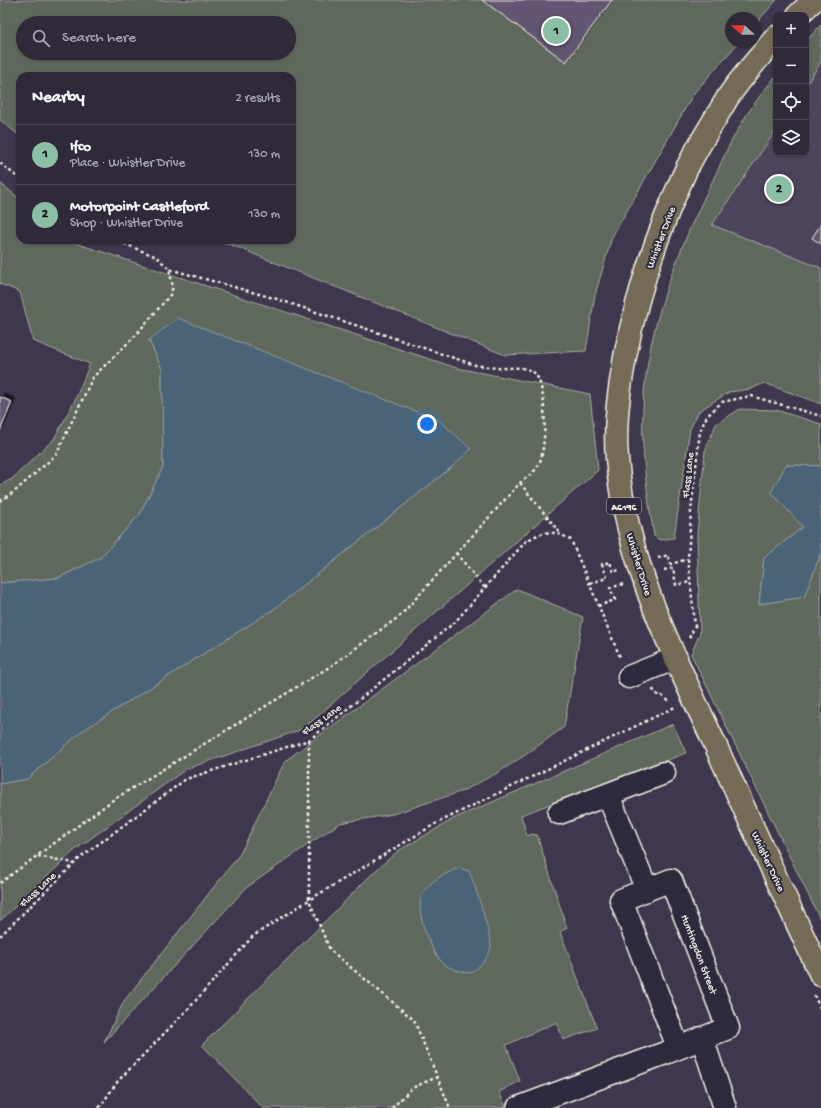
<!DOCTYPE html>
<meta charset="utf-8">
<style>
body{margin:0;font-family:"Gochi Hand",sans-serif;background:#3b3545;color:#f1f3f6}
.controls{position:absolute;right:12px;top:12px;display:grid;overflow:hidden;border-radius:8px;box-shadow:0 1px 3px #0004}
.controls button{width:36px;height:36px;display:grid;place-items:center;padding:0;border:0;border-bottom:1px solid #4a4554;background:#2f293a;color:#f1f3f6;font:20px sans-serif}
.compass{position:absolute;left:725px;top:12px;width:36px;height:36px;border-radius:50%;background:#2f293a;box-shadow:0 1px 3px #0004;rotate:291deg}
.you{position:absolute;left:427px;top:424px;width:14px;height:14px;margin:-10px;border:3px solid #fff;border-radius:50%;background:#1a73e8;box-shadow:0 0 0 6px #1a73e833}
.badge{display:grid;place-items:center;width:26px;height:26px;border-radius:50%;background:#8abfa5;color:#111;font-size:13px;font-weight:700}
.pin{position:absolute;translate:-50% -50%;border:2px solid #fff;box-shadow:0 1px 4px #0006}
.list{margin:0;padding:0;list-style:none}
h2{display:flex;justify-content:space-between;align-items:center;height:52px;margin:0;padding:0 16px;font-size:17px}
h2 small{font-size:13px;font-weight:400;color:#a7a6af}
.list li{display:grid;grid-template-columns:26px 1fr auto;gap:12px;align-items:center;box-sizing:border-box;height:60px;padding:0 16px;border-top:1px solid #4a4554}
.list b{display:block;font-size:15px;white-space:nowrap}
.list p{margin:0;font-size:13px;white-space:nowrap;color:#a7a6af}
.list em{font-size:13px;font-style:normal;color:#a7a6af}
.icon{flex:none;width:22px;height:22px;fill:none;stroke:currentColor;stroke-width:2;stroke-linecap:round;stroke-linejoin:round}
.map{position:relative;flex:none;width:821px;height:1108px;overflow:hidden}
.search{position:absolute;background:#2f293a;box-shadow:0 1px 3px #0004;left:16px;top:16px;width:280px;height:44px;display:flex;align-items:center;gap:10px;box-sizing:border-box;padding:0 14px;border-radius:22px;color:#a7a6af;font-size:15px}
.panel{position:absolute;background:#2f293a;box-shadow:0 1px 3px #0004;left:16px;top:72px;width:280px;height:172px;border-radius:12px}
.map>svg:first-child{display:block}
.built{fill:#4d445b}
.green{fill:#5f675b;stroke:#aaaca2;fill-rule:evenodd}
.water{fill:#4c6476;stroke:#8f9ca4}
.building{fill:#645672;stroke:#f4f1e8;filter:url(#shadow)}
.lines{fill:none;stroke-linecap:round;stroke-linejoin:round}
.minor-casing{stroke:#f4f1e8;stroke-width:25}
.major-casing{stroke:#f4f1e8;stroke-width:25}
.path{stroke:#f4f1e8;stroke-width:2.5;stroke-dasharray:3 3;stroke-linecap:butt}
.minor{stroke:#2f2a3d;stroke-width:22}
.major{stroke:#746b55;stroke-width:22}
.labels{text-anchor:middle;stroke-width:4;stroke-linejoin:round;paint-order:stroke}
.shield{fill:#2f2a3d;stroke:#b9b5b5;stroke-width:1}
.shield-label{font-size:10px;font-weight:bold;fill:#f4f1e8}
.street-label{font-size:11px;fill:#f4f1e8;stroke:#2f2a3d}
</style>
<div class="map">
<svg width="821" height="1108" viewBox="0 0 821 1108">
<defs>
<filter id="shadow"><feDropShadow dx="3.5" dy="-3.5" stdDeviation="0" flood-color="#0009"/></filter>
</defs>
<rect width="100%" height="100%" fill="#3f374d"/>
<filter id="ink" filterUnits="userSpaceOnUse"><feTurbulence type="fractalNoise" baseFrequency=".025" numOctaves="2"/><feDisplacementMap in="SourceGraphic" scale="8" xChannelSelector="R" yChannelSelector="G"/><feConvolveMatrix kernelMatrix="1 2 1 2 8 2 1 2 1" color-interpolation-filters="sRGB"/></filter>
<g filter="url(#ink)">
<!-- built -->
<path class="built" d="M821,62V268L712,226L776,130V153H806V85Z"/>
<!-- green -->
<path class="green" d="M0,0H777L755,24V18H731V42H739L694,93L612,237L595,295L586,351L505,355L219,240H292V76H20V136L0,120ZM23,23H289V53H23Z
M821,25V62L806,85V41Z
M776,76V130L712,225L821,268V404L764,383L751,389L729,392L699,411L690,429L674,538L660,540L654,536C647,494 641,452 643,409C646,330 677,252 712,182C721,164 728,145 739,128C749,109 763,92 776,76Z
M0,183L20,199V240H73L78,244L457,368L590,394L598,470L303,729L186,769L75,850L0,921V784L27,779L82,731L274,609L453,466L149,340L162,369L163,467L140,514L100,558L58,578L0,583V485L12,479L54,439L75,400L90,364L33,341L20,292L0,284Z
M740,409L776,410L821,424V466L786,465L803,527L764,558L759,604L804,597L821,553V921L691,654L700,633L697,535L705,451L716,424Z
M517,589L583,617L564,727L528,753L499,772L463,791L393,814L340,823L313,841L246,888L104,1042L124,1001L240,854L285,761Z
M673,724L686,753L521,815L527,836L532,834L537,835L567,928L560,932L597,1028L563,1040L557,1022L506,1045L520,1081L499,1092L506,1108H263L202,1045L376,870L398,851L455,818ZM421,917L485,925L491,945L458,971L444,964L435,954Z"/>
<!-- water -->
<path class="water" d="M178,318L440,421L471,449L453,466L274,609L82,731L27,779L0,784V583L58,578L100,558L140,514L163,467L162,369L149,340Z
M786,465L821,466V553L804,597L759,604L764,558L803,527L771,492Z
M459,868L469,871C474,881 492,939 491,947C488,959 480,967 470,973C461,971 451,970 444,964C431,953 416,914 421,898C426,882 444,874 459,868Z"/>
<!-- building -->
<path class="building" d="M482,0H612L566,62Z
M821,224V244L812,238Z
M0,397L12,402L0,431Z"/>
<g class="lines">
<!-- minor casing -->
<g class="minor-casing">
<path id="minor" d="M629,677L676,658
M608,795L647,890
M559,813L664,773
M702,1038L725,1108
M518,1108L668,1052L728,1028L671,880L621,900L678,1047"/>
</g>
<!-- major casing -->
<g class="major-casing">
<path id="major" d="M798,15L814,0
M776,37C760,57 742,76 728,97C714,121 697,147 685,172C658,231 637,293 625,357C619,391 614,424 617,458C625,558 672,653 714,742C749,820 785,897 821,975"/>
</g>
<!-- path -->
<path class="path" d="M0,163L20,179
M520,483L560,533
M0,501L14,492L56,455L93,377L134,337L170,295L173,287L169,269
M456,553L485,588
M658,558L668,555L671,564L688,559
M664,570L673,568L676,585L690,582
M590,583L607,578L602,564L610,562L613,572L619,570
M598,606L615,600L610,588L623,584
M689,638L695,626L688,559L691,511L700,431L707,416L722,402L751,396L821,416
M653,689L655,694L662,696L670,702
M309,740V900L330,950L414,1020L450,1108
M38,856L74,863
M0,883L113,800L331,666L400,616L520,483C525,478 534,473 538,466C547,452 548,381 533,372C522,365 508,369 496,368C489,367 482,366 475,365L277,299L169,269L157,257L115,240
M0,936L81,857L186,779L309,740L455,622L526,541C543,531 553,529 571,540L620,657
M814,995L821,1010
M99,1108L118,1081L190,1007L253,936L309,900L435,824L675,707
M392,1108L412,1088L437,1077"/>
<!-- minor -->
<use href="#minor" class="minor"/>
<!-- major -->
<use href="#major" class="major"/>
</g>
</g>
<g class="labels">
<!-- shield labels -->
<rect class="shield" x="607" y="498" width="34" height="16" rx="3"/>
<g class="shield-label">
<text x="624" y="510">A6196</text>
</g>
<!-- street labels -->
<g class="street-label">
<text transform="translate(660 237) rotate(-69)" y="4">Whistler Drive</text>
<text transform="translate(687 475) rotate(-84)" y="4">Flass Lane</text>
<text transform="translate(640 564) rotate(73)" y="4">Whistler Drive</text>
<text transform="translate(321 719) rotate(-36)" y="4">Flass Lane</text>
<text transform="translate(769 861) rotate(65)" y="4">Whistler Drive</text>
<text transform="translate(37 889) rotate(-44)" y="4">Flass Lane</text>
<text transform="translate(700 954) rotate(69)" y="4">Huntingdon Street</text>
</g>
</g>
</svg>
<div class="controls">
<button>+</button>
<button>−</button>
<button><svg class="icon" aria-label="locate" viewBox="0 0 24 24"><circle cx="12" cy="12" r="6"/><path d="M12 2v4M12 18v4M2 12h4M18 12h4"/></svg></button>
<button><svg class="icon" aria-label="layers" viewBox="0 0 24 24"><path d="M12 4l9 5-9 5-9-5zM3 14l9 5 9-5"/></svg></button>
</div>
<svg class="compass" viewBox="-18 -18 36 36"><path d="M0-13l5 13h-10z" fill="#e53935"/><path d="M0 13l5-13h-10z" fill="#a7a6af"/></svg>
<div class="you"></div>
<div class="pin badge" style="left:556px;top:31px">1</div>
<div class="pin badge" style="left:779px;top:189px">2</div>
<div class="search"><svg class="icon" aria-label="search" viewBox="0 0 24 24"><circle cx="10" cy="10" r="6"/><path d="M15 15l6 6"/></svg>Search here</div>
<section class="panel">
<h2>Nearby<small>2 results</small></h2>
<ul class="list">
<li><span class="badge">1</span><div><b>Ifco</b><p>Place · Whistler Drive</p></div><em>130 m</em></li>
<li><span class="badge">2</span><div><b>Motorpoint Castleford</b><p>Shop · Whistler Drive</p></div><em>130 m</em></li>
</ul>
</section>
</div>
